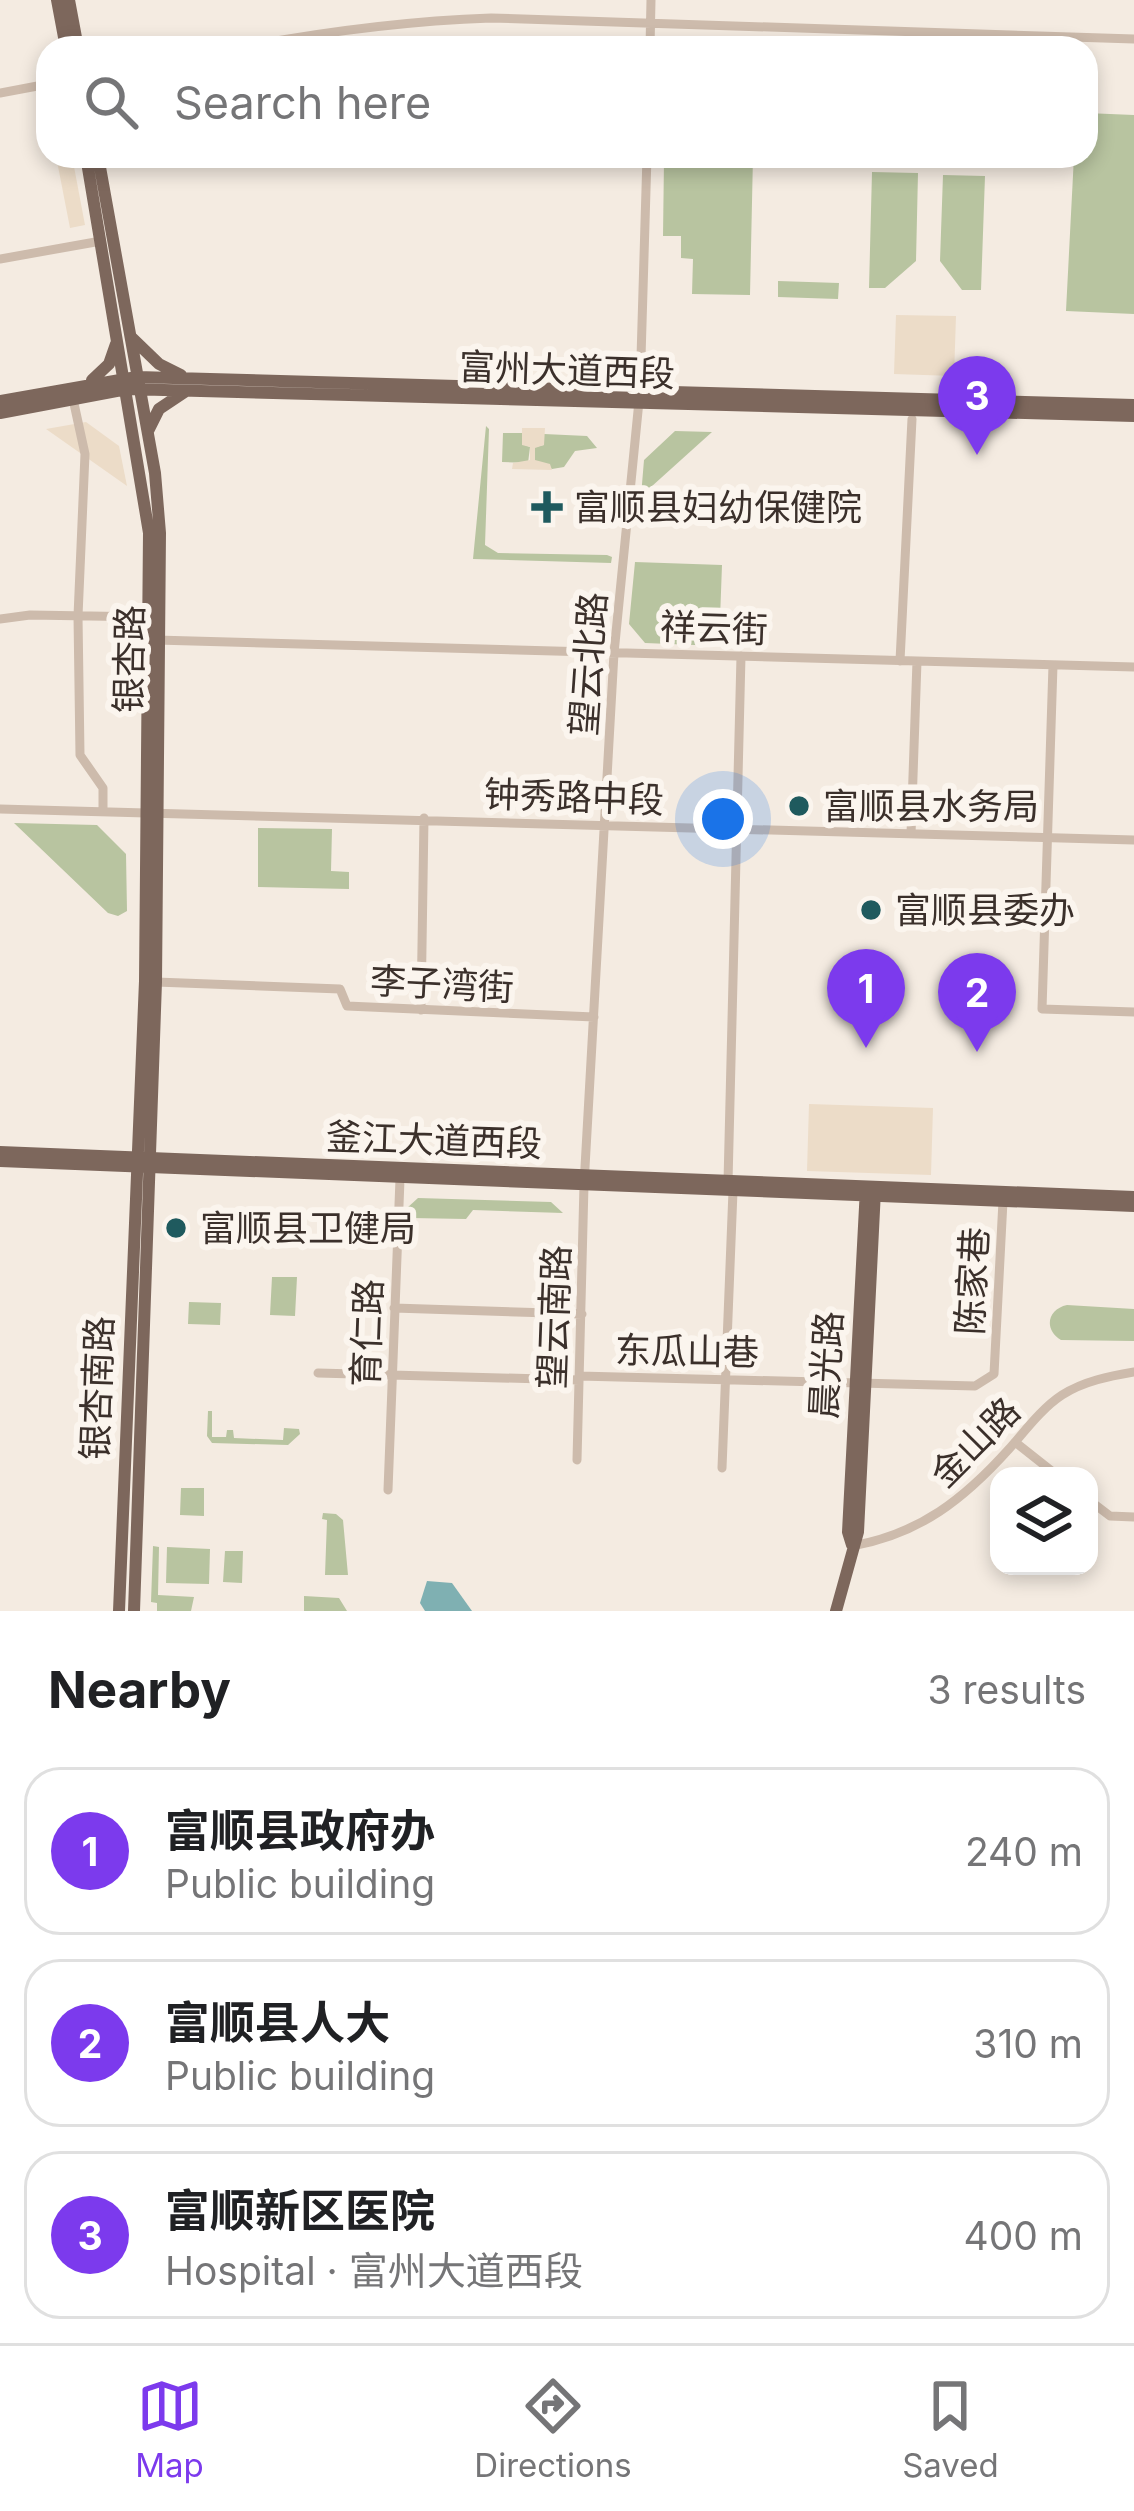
<!DOCTYPE html>
<meta charset="utf-8">
<style>
body{margin:0;font-family:Inter,"Noto Sans SC",sans-serif;background:#f2f2f2;color:#202124}
.controls{position:absolute;right:36px;bottom:36px;display:grid;overflow:hidden;border-radius:24px;box-shadow:0 6px 18px #0003}
.controls button{width:108px;height:108px;display:grid;place-items:center;padding:0;border:0;border-bottom:3px solid #e0e0e0;background:#fff;color:#202124;font:60px sans-serif}
.you{position:absolute;left:723px;top:819px;width:42px;height:42px;margin:-30px;border:9px solid #fff;border-radius:50%;background:#1a73e8;box-shadow:0 0 0 18px #1a73e833}
.badge{display:grid;place-items:center;width:78px;height:78px;border-radius:50%;background:#7c3aed;color:#fff;font-size:39px;font-weight:700}
.pin{position:absolute;translate:-50% -99px;filter:drop-shadow(0 3px 6px #0008)}
.pin::after{content:'';position:absolute;top:63px;width:42px;height:36px;background:inherit;clip-path:polygon(0 0,100% 0,50% 100%)}
.list{margin:0;padding:0;list-style:none}
h2{display:flex;justify-content:space-between;align-items:center;height:156px;margin:0;padding:0 48px;font-size:51px}
h2 small{font-size:39px;font-weight:400;color:#757577}
.list li{display:grid;grid-template-columns:78px 1fr auto;gap:36px;align-items:center;box-sizing:border-box;height:168px;margin:0 24px 24px;padding:0 24px;border:3px solid #e0e0e0;border-radius:36px}
.list b{display:block;font-size:45px;white-space:nowrap}
.list p{margin:0;font-size:39px;white-space:nowrap;color:#757577}
.list em{font-size:39px;font-style:normal;color:#757577}
.icon{flex:none;width:66px;height:66px;fill:none;stroke:currentColor;stroke-width:2;stroke-linecap:round;stroke-linejoin:round}
.map{position:relative;flex:none;width:1134px;height:1611px;overflow:hidden}
.search{position:absolute;background:#fff;box-shadow:0 6px 18px #0003;left:36px;right:36px;top:36px;height:132px;display:flex;align-items:center;gap:30px;box-sizing:border-box;padding:0 42px;border-radius:36px;color:#757577;font-size:45px}
.sheet{height:732px;background:#fff}
nav{display:flex;justify-content:space-around;align-items:center;box-sizing:border-box;height:168px;border-top:3px solid #e0e0e0;background:#fff;font-size:33px;color:#757577}
nav a{display:grid;justify-items:center;gap:6px}
nav .on{color:#7c3aed}
.map>svg:first-child{display:block}
.green{fill:#b8c4a0}
.plaza{fill:#ecdcc8}
.water{fill:#7fb0b2}
.lines{fill:none;stroke-linecap:round;stroke-linejoin:round}
.minor{stroke:#cdbbac;stroke-width:9}
.major{stroke:#7d675c;stroke-width:12}
.poi-dot{fill:#1f5a5e;stroke:#fbf5ee;stroke-width:4.5}
.labels{text-anchor:middle;stroke-width:12;stroke-linejoin:round;paint-order:stroke}
.street-label{font-size:36px;fill:#3b302b;stroke:#fbf5ee}
.poi-label{font-size:36px;fill:#3b302b;stroke:#fbf5ee;text-anchor:start}
</style>
<div class="map">
<svg width="1134" height="1611" viewBox="0 0 1134 1611">
<rect width="100%" height="100%" fill="#f4ebe1"/>
<!-- green -->
<path class="green" d="M1086,113L1134,115V314L1066,311L1074,156H1086Z
M683,156H753L750,295L692,294L693,259L681,258V236H663L664,160H683Z
M872,172L918,173L916,261L885,288H869Z
M943,175L985,176L981,290H962L940,261Z
M778,281L839,283L838,299L778,297Z
M486,426L489,429L485,545L498,553L607,555L612,557L611,563L473,559Z
M675,431L712,432L641,496L644,460Z
M503,433H522V444L530,447L528,463L502,462Z
M544,434L587,436L597,448L575,451L564,467L552,469L535,461V447L544,445Z
M635,562L722,565L719,646L645,643L629,624Z
M14,823L97,825L126,854L127,911L118,916L108,913Z
M258,828L332,829L331,871L349,872V889L258,887Z
M418,1198L551,1202L563,1213L473,1210L466,1219L411,1218L407,1208Z
M272,1277H297L295,1316L270,1315Z
M189,1302L221,1303L220,1325L188,1324Z
M1067,1305L1134,1309V1341L1061,1340C1043,1329 1048,1309 1067,1305Z
M208,1411H212V1437H226L227,1430H233L234,1438L283,1440L284,1428L299,1429L300,1434L288,1445L212,1443L207,1436Z
M181,1488H204V1516L180,1515Z
M323,1513L336,1514L343,1520L348,1575H325L327,1520L322,1519Z
M153,1546L159,1547L158,1595L194,1597L191,1611H157V1603L151,1602Z
M167,1547L210,1549L209,1584L166,1583Z
M225,1551H243L242,1583L223,1582Z
M304,1596L339,1598L347,1611H304Z"/>
<!-- plaza -->
<path class="plaza" d="M56,156H72L85,225L70,228Z
M896,315L956,316L954,376L894,374Z
M86,422L119,446L127,486L46,429Z
M522,428H545L544,445L535,448V460L550,464L552,470L512,469L513,463L530,460V447L522,445Z
M809,1104L933,1108L931,1175L807,1171Z"/>
<!-- water -->
<path class="water" d="M427,1581L452,1583L472,1611H425L420,1603Z"/>
<g class="lines">
<!-- minor -->
<path class="minor" d="M237,48C322,32 404,21 491,18L1134,39
M650,48L651,0
M0,93L48,84
M0,259L101,241
M73,399L85,454L78,616L80,755L103,788V811
M0,619L30,615L150,617
M156,640L1134,667
M900,661L912,419
M1053,665L1042,1009L1134,1012
M0,809L1134,840
M911,834L917,661
M156,982L340,989L347,1006L594,1017
M421,1010L424,818
M728,1182L741,656
M394,1308L582,1314
M318,1373L579,1380
M579,1376L975,1386L994,1374L1003,1201
M1015,1442L1058,1476
M577,1460L584,1185L614,653L640,391L647,156
M722,1468L733,1191
M388,1490L400,1179
M1089,1500L1110,1516L1134,1517
M852,1546C920,1534 964,1499 1009,1449C1025,1431 1042,1408 1062,1395C1084,1381 1110,1376 1134,1372"/>
<!-- major -->
<path class="major" d="M57,0L66,48
M69,0L78,48
M86,156L149,533L145,981L119,1611
M98,156L155,473L160,533L156,982L134,1611
M131,337L159,364L181,375
M92,380L109,364L116,344
M0,401L137,377L1134,405
M0,413L127,389L1134,416
M148,431L159,409L186,391
M0,1152L1134,1197
M0,1161L1134,1206
M852,1545L848,1532L866,1188
M836,1611L858,1532L875,1190"/>
</g>
<!-- markers -->
<g class="poi-dot">
<path d="M541 489h12v12h12v12h-12v12h-12v-12h-12v-12h12z"/>
<circle cx="799" cy="806" r="12"/>
<circle cx="871" cy="910" r="12"/>
<circle cx="176" cy="1228" r="12"/>
</g>
<g class="labels">
<!-- street labels -->
<g class="street-label">
<text transform="translate(567 370) rotate(2)" y="13">富州大道西段</text>
<text transform="translate(714 628) rotate(2)" y="13">祥云街</text>
<text transform="translate(129 659) rotate(-89)" y="13">银杏路</text>
<text transform="translate(588 664) rotate(-86)" y="13">望云北路</text>
<text transform="translate(574 797) rotate(2)" y="13">钟秀路中段</text>
<text transform="translate(442 984) rotate(3)" y="13">李子湾街</text>
<text transform="translate(434 1140) rotate(2)" y="13">釜江大道西段</text>
<text transform="translate(972 1281) rotate(-87)" y="13">陈家巷</text>
<text transform="translate(554 1317) rotate(-88)" y="13">望云南路</text>
<text transform="translate(367 1333) rotate(-88)" y="13">育仁路</text>
<text transform="translate(687 1351) rotate(1)" y="13">东瓜山巷</text>
<text transform="translate(826 1365) rotate(-87)" y="13">晨光路</text>
<text transform="translate(97 1388) rotate(-88)" y="13">银杏南路</text>
<text transform="translate(975 1442) rotate(-45)" y="13">金山路</text>
</g>
<!-- poi labels -->
<g class="poi-label">
<text x="574" y="520">富顺县妇幼保健院</text>
<text x="823" y="819">富顺县水务局</text>
<text x="895" y="923">富顺县委办</text>
<text x="200" y="1241">富顺县卫健局</text>
</g>
</g>
</svg>
<div class="controls">
<button><svg class="icon" aria-label="layers" viewBox="0 0 24 24"><path d="M12 4l9 5-9 5-9-5zM3 14l9 5 9-5"/></svg></button>
</div>
<div class="you"></div>
<div class="pin badge" style="left:866px;top:1048px">1</div>
<div class="pin badge" style="left:977px;top:1052px">2</div>
<div class="pin badge" style="left:977px;top:455px">3</div>
<div class="search"><svg class="icon" aria-label="search" viewBox="0 0 24 24"><circle cx="10" cy="10" r="6"/><path d="M15 15l6 6"/></svg>Search here</div>
</div>
<section class="sheet">
<h2>Nearby<small>3 results</small></h2>
<ul class="list">
<li><span class="badge">1</span><div><b>富顺县政府办</b><p>Public building</p></div><em>240 m</em></li>
<li><span class="badge">2</span><div><b>富顺县人大</b><p>Public building</p></div><em>310 m</em></li>
<li><span class="badge">3</span><div><b>富顺新区医院</b><p>Hospital · 富州大道西段</p></div><em>400 m</em></li>
</ul>
</section>
<nav>
<a class="on"><svg class="icon" aria-label="map" viewBox="0 0 24 24"><path d="M3 6l6-2 6 2 6-2v14l-6 2-6-2-6 2zM9 4v14M15 6v14"/></svg>Map</a>
<a><svg class="icon" aria-label="directions" viewBox="0 0 24 24"><path d="M12 3l9 9-9 9-9-9zM9 14v-3h6M13 9l2 2-2 2"/></svg>Directions</a>
<a><svg class="icon" aria-label="saved" viewBox="0 0 24 24"><path d="M7 4h10v16l-5-4-5 4z"/></svg>Saved</a>
</nav>
